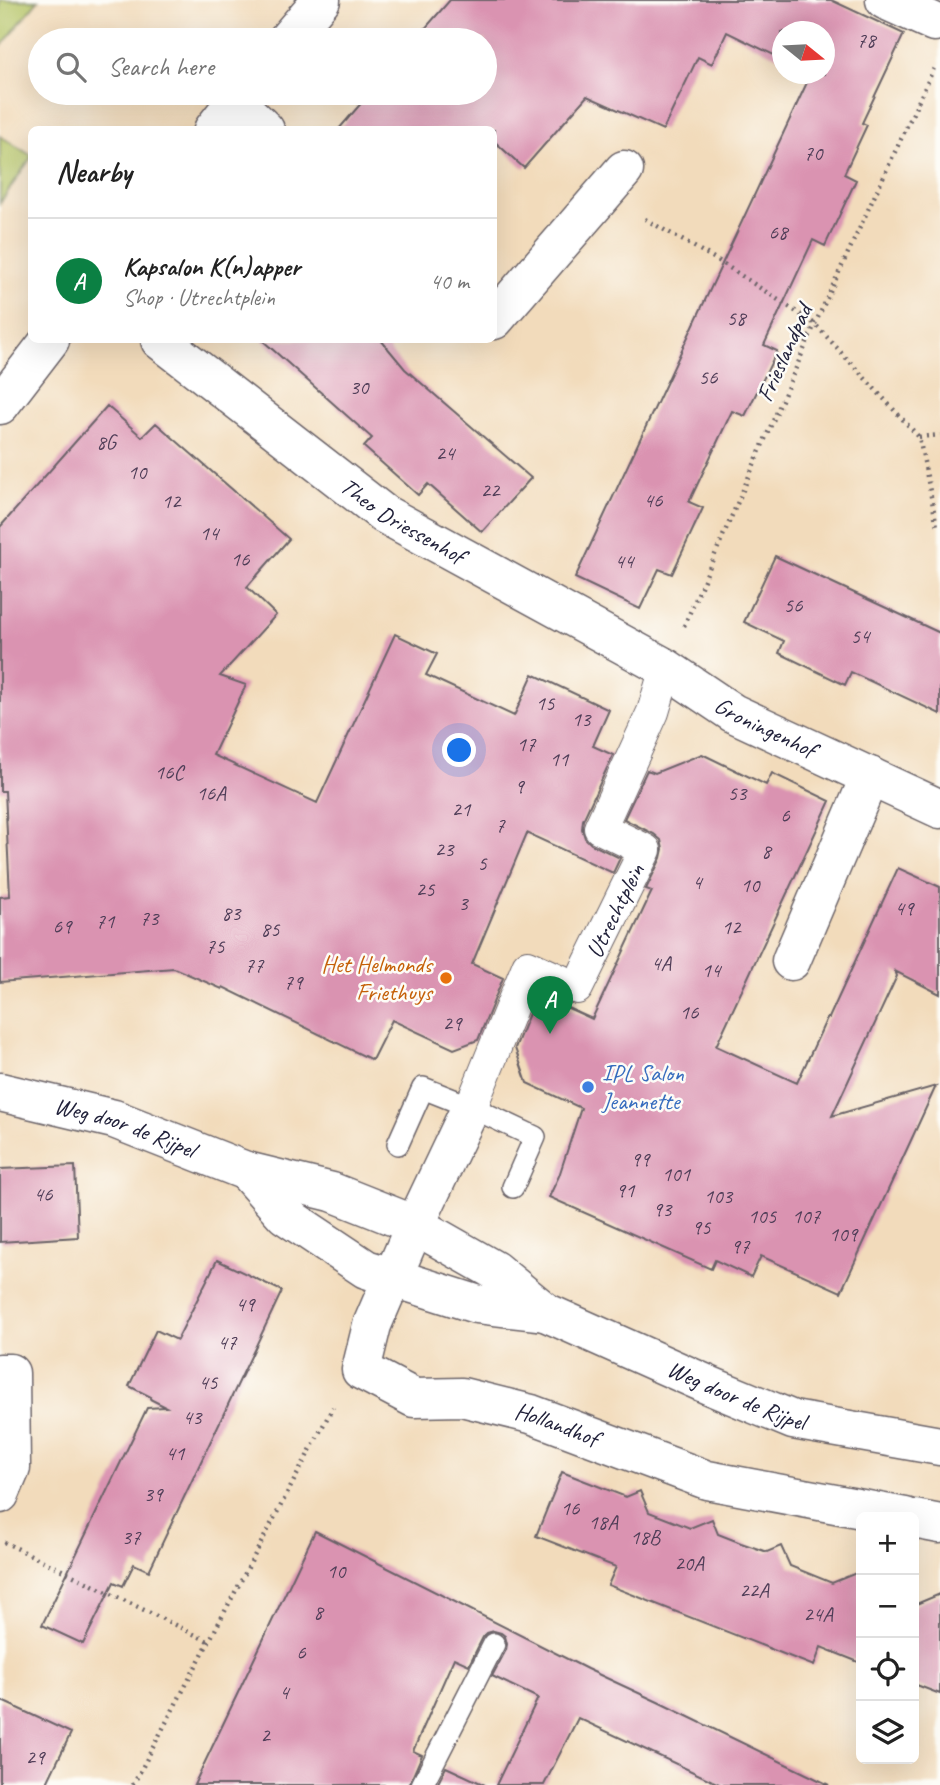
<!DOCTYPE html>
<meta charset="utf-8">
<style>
body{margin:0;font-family:Caveat,sans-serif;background:#f2f2f2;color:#222}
.controls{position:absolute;right:21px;bottom:21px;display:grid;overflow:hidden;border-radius:10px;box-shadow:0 7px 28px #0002}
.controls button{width:63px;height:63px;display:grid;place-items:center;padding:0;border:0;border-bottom:2px solid #e0e0e0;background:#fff;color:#222;font:35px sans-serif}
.compass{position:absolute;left:772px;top:21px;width:63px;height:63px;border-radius:50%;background:#fff;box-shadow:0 7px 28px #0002;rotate:108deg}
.you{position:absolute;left:460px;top:751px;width:24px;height:24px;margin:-18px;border:5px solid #fff;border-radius:50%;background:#1a73e8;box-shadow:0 0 0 10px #1a73e833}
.badge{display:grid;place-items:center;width:46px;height:46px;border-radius:50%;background:#0b8043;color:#fff;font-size:23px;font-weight:700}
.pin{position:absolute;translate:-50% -58px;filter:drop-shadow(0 2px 4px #0008)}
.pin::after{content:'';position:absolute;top:37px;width:24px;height:21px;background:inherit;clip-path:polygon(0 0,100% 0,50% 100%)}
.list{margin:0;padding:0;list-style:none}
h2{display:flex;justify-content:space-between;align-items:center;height:91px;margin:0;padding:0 28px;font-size:30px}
h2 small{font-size:23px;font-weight:400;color:#767676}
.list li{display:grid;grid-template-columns:46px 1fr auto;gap:21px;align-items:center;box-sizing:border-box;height:126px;padding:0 28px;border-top:2px solid #e0e0e0}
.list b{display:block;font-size:26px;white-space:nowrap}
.list p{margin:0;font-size:23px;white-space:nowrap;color:#767676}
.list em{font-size:23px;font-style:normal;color:#767676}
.icon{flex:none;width:38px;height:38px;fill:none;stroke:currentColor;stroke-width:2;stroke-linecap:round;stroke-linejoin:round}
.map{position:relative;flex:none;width:940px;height:1785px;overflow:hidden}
.search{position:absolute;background:#fff;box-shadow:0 7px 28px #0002;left:28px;top:28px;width:469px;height:77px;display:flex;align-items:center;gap:18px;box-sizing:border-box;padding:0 24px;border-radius:38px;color:#767676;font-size:26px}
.panel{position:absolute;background:#fff;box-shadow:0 7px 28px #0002;left:28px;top:126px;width:469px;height:217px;border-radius:10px}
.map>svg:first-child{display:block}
.green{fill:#b6c568;stroke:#6c7452;stroke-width:2}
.building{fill:#da93b1}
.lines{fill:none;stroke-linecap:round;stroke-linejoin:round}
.service-casing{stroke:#6b6368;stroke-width:24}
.pedestrian-casing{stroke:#6b6368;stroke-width:34}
.minor-casing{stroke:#6b6368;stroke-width:41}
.tertiary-casing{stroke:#6b6368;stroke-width:41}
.path{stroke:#6b6368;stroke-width:4.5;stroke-dasharray:2 5;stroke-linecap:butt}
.service{stroke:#fff;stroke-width:21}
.pedestrian{stroke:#fff;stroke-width:32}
.minor{stroke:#fff;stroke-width:38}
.tertiary{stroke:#fff;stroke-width:38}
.food-dot{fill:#e8710a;stroke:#fdfcf7;stroke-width:2.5}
.shop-dot{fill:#3f7fe0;stroke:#fdfcf7;stroke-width:2.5}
.labels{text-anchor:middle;stroke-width:5;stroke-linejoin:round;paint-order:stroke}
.number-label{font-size:21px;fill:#503e58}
.street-label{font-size:24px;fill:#22223b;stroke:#fdfcf7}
.food-label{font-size:24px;fill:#c56008;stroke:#fdfcf7;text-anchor:end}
.shop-label{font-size:24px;fill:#366cbe;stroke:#fdfcf7;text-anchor:start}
</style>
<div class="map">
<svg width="940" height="1785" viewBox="0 0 940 1785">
<rect width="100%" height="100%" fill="#fdfcf7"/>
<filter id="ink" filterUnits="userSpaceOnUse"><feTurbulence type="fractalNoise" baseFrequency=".0143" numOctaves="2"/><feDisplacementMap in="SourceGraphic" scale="14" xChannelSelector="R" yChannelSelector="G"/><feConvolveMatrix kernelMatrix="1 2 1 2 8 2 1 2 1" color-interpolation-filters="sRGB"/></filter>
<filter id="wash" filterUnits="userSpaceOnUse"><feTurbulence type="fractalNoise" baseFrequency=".00686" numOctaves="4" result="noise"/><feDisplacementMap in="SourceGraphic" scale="28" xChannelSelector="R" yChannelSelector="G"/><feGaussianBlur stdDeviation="1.57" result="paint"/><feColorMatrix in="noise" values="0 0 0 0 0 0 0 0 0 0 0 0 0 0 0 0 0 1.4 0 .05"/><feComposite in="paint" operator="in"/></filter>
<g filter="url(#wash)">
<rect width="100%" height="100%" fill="#f2dbbb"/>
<!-- green -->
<path class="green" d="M0,0H38L0,48Z
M0,136L32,156L0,203Z"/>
<g id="blocks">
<!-- building -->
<path class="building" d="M450,0H831L904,34L862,123L867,125L844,174L856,180L825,246L813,240L764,345L777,351L745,416L732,411L689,502L703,508L672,574L659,569L640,609L575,578L811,74H824V32H782V59L727,32L712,64L698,57L663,130L587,96L524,168L494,141V130H338L370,93H485V40H415Z
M262,340H381L405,369L531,478L482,532L428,484L418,495L364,447L372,438Z
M107,406L142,437L156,423L289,539L247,587L276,615L220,676L246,685L213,755L317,803L395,634L437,654L426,675L514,716L533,674L609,710L593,746L613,755L583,820L582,829L585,838L591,844L620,858L613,873L527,833L472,964L503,978L478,1040L454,1049L392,1020L372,1060L223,987L222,989L174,968L0,982V897L10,896L5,791H0V527Z
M775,556L940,633V714L851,672L845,685L779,653L784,641L744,622Z
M702,754L766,785L772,773L830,801L716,1046L797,1083L827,1018H829L898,868L940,887V994L895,971L897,976L832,1116L936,1086L841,1292L761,1256L751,1277L715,1260L711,1269L549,1197L559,1176L581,1108L527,1083L515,1048L537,994L592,1019L652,891L646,889L661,858L663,849L661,840L654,834L624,819L647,770L655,773Z
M75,1166L78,1237L0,1242V1169Z
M217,1260L282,1291L149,1571L134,1564L123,1586L114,1582L83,1644L42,1625L147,1408L166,1407L150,1399L151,1397L129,1386L156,1330L177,1340Z
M562,1472L626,1497L640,1491L649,1512L690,1528L712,1519L718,1534L741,1543L767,1552L781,1546L790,1566L832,1583L861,1571V1663L821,1647L814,1666L608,1585L616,1567L536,1536Z
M315,1531L587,1669L658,1702L829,1785H721L578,1718L544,1785H496L538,1698L492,1676L506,1650L507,1644L505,1636L501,1633L494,1631L487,1633L483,1637L469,1665L454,1658L413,1751L422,1755L409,1785H194Z
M940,1594V1694L914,1684V1605Z
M0,1700L71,1733L46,1785H0Z
M446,1767L485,1785H437Z"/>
</g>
</g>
<g filter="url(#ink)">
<use href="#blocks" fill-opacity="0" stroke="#6b6368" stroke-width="2"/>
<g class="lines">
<!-- service casing -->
<g class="service-casing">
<path id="service" d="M398,1144L423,1088L471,1107L535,1137L513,1187
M422,1785L494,1644"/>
</g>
<!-- pedestrian casing -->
<g class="pedestrian-casing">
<g id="pedestrian">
<path id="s1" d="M471,1107L528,966L577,988L645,850L600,828L653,712L666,668"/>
</g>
</g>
<!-- minor casing -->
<g class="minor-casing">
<g id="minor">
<path d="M885,0L934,22"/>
<path d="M287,40L321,0"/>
<path d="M235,101L265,130"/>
<path d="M213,130L242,93"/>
<path d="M494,320L624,170"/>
<path id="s2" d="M160,340L384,514L666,668L733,713L940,809"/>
<path d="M0,405L50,340"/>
<path d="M791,961L870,776"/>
<path id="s3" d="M471,1107L415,1225L372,1325L361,1370L414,1398L462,1397L531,1414L707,1480L905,1517"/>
<path d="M0,1373H10L11,1468L0,1494"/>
<path d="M914,1519L940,1524"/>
</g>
</g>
<!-- tertiary casing -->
<g class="tertiary-casing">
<g id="tertiary">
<path id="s4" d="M0,1092L114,1119L246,1171L332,1192L415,1225L494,1270L545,1312L713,1387L793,1420L940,1446"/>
<path d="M246,1171L285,1215L366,1269L476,1304L545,1312"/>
</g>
</g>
<!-- path -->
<path class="path" d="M645,219L719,261L815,324L919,437L937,526L940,527
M919,437L940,435
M684,626L815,324L934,68
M4,1542L210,1642
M133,1785L333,1407"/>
<!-- service -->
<use href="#service" class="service"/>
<!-- pedestrian -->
<use href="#pedestrian" class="pedestrian"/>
<!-- minor -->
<use href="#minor" class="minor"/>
<!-- tertiary -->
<use href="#tertiary" class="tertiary"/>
</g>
</g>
<!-- markers -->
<circle class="food-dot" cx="446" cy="978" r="7"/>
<circle class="shop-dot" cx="588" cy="1087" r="7"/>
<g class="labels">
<!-- number labels -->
<g class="number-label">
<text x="866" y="47">78</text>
<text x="813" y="160">70</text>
<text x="778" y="239">68</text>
<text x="736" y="325">58</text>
<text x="708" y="384">56</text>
<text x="359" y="394">30</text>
<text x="106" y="449">8G</text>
<text x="445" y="460">24</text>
<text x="137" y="479">10</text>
<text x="490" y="497">22</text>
<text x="653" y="507">46</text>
<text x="171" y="508">12</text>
<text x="209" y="540">14</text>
<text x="240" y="566">16</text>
<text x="624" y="568">44</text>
<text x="793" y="612">56</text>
<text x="860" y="643">54</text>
<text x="545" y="710">15</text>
<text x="581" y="726">13</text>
<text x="526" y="751">17</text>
<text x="559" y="766">11</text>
<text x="169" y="779">16C</text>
<text x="519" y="793">9</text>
<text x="211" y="800">16A</text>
<text x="737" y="800">53</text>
<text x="461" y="816">21</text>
<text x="785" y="822">6</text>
<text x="500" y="832">7</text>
<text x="444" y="856">23</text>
<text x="766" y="858">8</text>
<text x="482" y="870">5</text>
<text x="697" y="889">4</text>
<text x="750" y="892">10</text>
<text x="425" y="896">25</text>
<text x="463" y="910">3</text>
<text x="904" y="915">49</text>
<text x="231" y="920">83</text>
<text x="149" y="925">73</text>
<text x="105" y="928">71</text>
<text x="62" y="933">69</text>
<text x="731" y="934">12</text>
<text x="270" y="936">85</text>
<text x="215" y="953">75</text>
<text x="661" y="970">4A</text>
<text x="254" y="972">77</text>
<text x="711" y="977">14</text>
<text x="293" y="989">79</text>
<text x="689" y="1019">16</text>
<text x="452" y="1030">29</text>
<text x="640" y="1166">99</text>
<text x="676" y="1181">101</text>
<text x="625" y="1197">91</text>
<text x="43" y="1201">46</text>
<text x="718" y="1203">103</text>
<text x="662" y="1216">93</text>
<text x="762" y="1223">105</text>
<text x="806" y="1223">107</text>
<text x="701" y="1234">95</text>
<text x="843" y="1241">109</text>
<text x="740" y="1253">97</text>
<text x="245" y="1311">49</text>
<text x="227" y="1349">47</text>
<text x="208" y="1389">45</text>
<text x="192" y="1424">43</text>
<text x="175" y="1460">41</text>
<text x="153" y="1501">39</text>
<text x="570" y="1515">16</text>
<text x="603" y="1529">18A</text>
<text x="131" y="1544">37</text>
<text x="645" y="1544">18B</text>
<text x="689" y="1570">20A</text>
<text x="336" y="1578">10</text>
<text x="754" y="1597">22A</text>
<text x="318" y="1619">8</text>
<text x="818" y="1621">24A</text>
<text x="301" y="1659">6</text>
<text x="284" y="1699">4</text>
<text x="265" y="1742">2</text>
<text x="35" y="1764">29</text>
</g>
<!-- street labels -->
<g class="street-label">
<text transform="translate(784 353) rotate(-66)" y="8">Frieslandpad</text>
<text dy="8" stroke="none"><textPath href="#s2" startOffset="303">Theo Driessenhof</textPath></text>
<text dy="8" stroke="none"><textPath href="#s2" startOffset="721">Groningenhof</textPath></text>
<text dy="8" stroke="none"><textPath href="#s1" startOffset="292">Utrechtplein</textPath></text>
<text dy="8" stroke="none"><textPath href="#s4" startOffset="130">Weg door de Rijpel</textPath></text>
<text dy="8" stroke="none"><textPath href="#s4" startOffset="803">Weg door de Rijpel</textPath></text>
<text dy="8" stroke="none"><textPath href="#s3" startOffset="492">Hollandhof</textPath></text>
</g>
<!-- food labels -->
<g class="food-label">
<text x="432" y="972">Het Helmonds<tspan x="432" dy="28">Friethuys</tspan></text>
</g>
<!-- shop labels -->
<g class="shop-label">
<text x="602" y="1081">IPL Salon<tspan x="602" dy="28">Jeannette</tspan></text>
</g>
</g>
</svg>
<div class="controls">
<button>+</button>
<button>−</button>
<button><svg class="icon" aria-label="locate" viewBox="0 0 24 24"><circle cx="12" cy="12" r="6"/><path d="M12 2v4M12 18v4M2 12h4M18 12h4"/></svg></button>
<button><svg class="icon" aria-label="layers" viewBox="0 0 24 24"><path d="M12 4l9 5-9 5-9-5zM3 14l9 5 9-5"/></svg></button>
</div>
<svg class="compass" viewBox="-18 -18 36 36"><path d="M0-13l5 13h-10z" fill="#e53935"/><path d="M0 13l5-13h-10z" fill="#767676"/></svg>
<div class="you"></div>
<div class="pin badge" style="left:550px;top:1034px">A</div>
<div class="search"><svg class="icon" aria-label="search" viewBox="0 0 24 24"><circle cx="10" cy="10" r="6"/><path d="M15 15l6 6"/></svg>Search here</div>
<section class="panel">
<h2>Nearby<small></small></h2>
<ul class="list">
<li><span class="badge">A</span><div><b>Kapsalon K(n)apper</b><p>Shop · Utrechtplein</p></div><em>40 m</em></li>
</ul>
</section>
</div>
